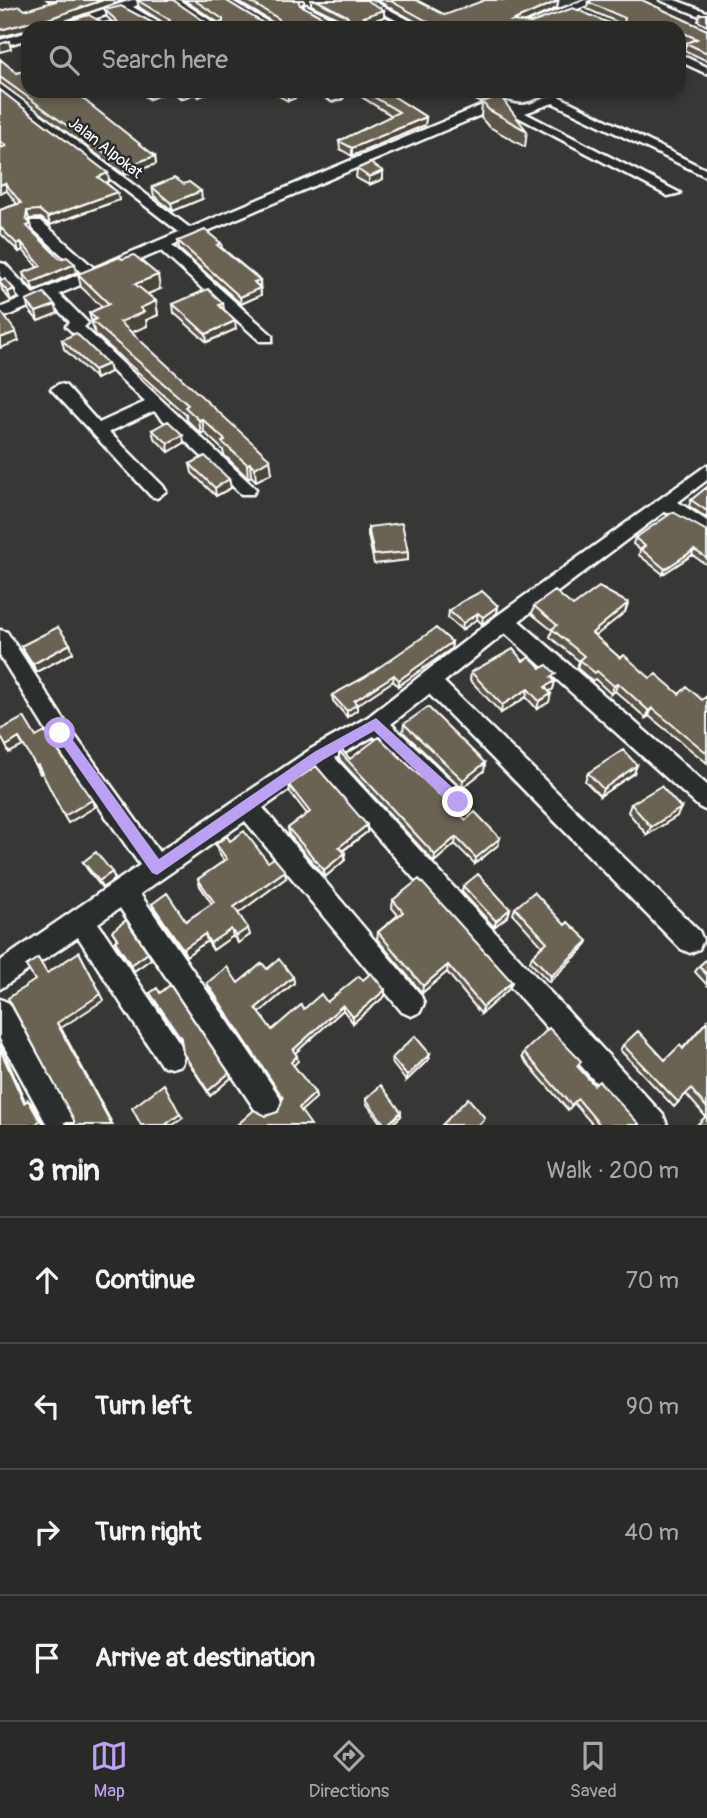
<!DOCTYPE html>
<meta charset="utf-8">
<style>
body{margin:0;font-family:Pangolin,sans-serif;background:#313230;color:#f1f3f6}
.stop{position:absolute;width:21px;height:21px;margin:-16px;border:5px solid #bca0f2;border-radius:50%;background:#fff}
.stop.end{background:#bca0f2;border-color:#fff;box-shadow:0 2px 7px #0008}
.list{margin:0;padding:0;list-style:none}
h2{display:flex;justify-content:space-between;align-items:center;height:91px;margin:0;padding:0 28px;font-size:30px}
h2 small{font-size:23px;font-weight:400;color:#a5a7a8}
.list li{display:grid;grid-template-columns:46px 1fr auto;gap:21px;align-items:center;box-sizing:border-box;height:126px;padding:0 28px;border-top:2px solid #454645}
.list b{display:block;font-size:26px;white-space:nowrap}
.list em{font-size:23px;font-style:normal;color:#a5a7a8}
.icon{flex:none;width:38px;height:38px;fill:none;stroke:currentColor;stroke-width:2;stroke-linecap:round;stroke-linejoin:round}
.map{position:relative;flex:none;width:707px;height:1125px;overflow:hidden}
.search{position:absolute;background:#292a28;box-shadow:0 4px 10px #0003;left:21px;right:21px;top:21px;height:77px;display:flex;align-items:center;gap:18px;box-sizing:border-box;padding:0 24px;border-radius:21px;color:#a5a7a8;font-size:26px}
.sheet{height:595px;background:#292a28}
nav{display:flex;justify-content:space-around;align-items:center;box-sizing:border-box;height:98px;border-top:2px solid #454645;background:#292a28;font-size:19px;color:#a5a7a8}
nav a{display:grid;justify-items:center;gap:4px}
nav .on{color:#bca0f2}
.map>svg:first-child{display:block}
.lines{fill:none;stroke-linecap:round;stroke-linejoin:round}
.minor-casing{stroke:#fff;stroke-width:5}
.minor{fill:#2a2d2e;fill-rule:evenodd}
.wall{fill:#5b5547;stroke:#fff;stroke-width:2}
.shaded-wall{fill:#4a4539;stroke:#fff;stroke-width:2}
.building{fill:#6a6352;stroke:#fff;stroke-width:2}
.route{fill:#bca0f2}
.labels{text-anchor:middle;stroke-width:5;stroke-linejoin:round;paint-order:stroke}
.far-street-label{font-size:16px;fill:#fff;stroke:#2a2d2e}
</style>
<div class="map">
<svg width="707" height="1125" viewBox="0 0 707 1125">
<rect width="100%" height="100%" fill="#373835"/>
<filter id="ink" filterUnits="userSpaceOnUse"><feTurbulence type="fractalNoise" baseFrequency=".0143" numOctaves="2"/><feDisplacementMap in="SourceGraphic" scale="14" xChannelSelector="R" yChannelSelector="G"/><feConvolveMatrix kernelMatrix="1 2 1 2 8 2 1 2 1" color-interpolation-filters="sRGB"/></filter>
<g filter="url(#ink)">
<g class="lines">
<!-- minor casing -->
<g class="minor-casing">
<path id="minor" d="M132,0H148L133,7L168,28H155L123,10L62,28H46Z
M167,0H179L222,28H209Z
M217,0H230L278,28H265Z
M358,0H371L424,28H411Z
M585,0H600L529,28H514Z
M660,0H675L707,12V19Z
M306,5L346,26L347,28H334L302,10L301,8Z
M28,32V39L0,47V40Z
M679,54L707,67V74L679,61Z
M0,83L190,228L485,104L463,91C484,91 500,104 521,105C534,105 545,95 558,96L707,170V177L553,103L525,113L680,193L668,196L505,110L495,109L172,246L272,335V341H260L161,251L59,294L88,323L84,327L256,489L253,494H241L154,411L109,432L163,486L166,491L157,498L151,496L51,389L59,384L65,385L99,423L145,402L69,329L66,326L70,322L47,299L0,319V308L21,299L0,276V263L5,264L33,294L82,273L31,227V221H41L94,268L179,232L0,93Z
M318,91H333L342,98L332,101Z
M707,465V480L678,502L707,521V537L665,511L519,621L707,785V811L699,807L505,633L444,682L699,931L703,940L699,949L690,953L681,949L429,694L391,724L466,795L470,802L466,809L458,813L450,809L374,736L335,758L663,1115L667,1125H634L317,770L263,808L420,994L424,1003L420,1012L411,1016L402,1012L245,821L140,894L278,1094L282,1104L278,1114L268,1118L258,1114L120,908L98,923L181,1045L184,1055L181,1065L171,1068L161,1065L78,937L0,989V961L140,865L52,740L0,656V630L7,632L68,726L159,852L311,749L368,717L498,615Z
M0,999L9,1003L76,1125H47L0,1039Z"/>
</g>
<!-- minor -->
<use href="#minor" class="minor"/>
</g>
<!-- wall -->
<path class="wall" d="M47,0H125L58,23H103L112,22L107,17L105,10L153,23H164L139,7L137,0L207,23H219L184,0H225L263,23H274L235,0H304V3L301,5L333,23H347L311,5V0H366L384,17L371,21L385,28H28L25,10L51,3Z
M376,0H416L445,15L558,1L557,8L524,23H619L587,9L588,2L707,30V61L684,50L687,43L679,39V28H419L424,26Z
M700,14H707V26L698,21Z
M0,59L28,91L155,156L156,164L125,175L0,83Z
M0,90L109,181L105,182L117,192L119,200L50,225L41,218L29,219V222L33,232L60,259L77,272L34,291L25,282L23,273L38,268L23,250L19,252L0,233V210L17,204L7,191L0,193L1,147L0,146Z
M138,91H213L199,97L194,94L181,99L170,91L149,99Z
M270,91H312L288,101Z
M352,91H385L426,117L425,125L352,156L340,149L339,141L392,116Z
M482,102L527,131L525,147L488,126L481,118Z
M357,169L383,171V179L369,185L356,178Z
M152,187L202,199L173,211L154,196Z
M178,241L221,243L222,248L260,280L261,295L241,304L179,249Z
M78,274L160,289L147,294L156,301L158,315L146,320L147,326L131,332L272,473L256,481L251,476L248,478L224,455L223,450L204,432L201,434L187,420L186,415L95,334L89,313L102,307L81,287Z
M0,281L14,289L17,298L11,301L2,290Z
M26,301L55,305L58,313L38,321L29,310Z
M223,303L224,310L236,329L207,342L174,313L173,304Z
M62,340L108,364L110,372L96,379L64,349Z
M152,430L184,443L169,452L154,438Z
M190,464L229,479L231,488L216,496L192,473Z
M707,487V518L689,506L691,500Z
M368,527L408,552V560L374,564L368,535Z
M707,531V565L692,555L663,574L639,555L640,550L633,544L635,538Z
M628,603L625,612L595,636L620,658L650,678L679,694L702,700L707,696V763L649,716L646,718L615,691L611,694L595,679L592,681L577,668L579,661L550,637L552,630L532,614L534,606H573Z
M498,606L497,613L482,624L477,619L462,630L448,618L449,611Z
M452,642L451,649L398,686L393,681L357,705V710L347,717L333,701L332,695Z
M70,644L73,653L36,672L25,654L21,646Z
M523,661L541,668L555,681L553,689L549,692V702L537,709L526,697L501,713L470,680L471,672Z
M404,724L485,763L484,771L462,788L403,732Z
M339,751L350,759L466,820L498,845L475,864L455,844L434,862L339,759Z
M637,765L634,773L600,796L585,781L588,773Z
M289,785L367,832L343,851L345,853V860L325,877L289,835L288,828L307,814L290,792Z
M631,804L677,816L647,835L628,812Z
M230,841L268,862L286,878L238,913L250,935L238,943L233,936L213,950L207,941L186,956L155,911L152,904L186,921L212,904L200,886L198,879L224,861L218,852L216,844Z
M83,862L112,872L115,879L102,888L87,869Z
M463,886L510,909L508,916L494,927L462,892Z
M393,900L512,982L509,989L481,1014L447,972L422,993L377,939L378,932L398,915L392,908Z
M515,908L565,925L588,941L585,947L549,982L530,962L532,956L542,946L513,914Z
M112,931L148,953L151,959L134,971L118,947L115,941L117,939Z
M707,959V985L695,972L699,966Z
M267,969L293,977L294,983L259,1013L272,1030L304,1009L327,1002L363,980L385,990V996L353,1023L343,1010L295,1053L298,1061L293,1065L315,1093L316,1098L301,1111L266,1116L278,1112L283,1100L209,989L207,983H238Z
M150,993H160L229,1073L231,1078L210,1096L186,1058L183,1053L181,1041Z
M707,1021V1125L705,1116L686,1094L674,1107L620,1050L623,1045L665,1060L683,1048Z
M524,1052L578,1067L594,1085L640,1125H593L574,1103L568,1110L522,1057Z
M392,1058L429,1059L406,1081L392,1063Z
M366,1099L401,1116L391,1125H382L366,1103Z"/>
<!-- shaded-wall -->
<path class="shaded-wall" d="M103,0H125L45,28L42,21Z
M298,0H304V3L298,7Z
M558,1L557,8L513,28L512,21Z
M384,10V17L363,24V17Z
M34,21L35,28H28V30L0,37V30Z
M665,25V28H649Z
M9,41L11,49L0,52V44Z
M148,91H170L149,99Z
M180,91H194V94L181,99Z
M199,91H213L199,97Z
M294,91H312L288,101V94Z
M426,117L425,125L352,156V148Z
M155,156L156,164L125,175L124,167Z
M383,171V179L369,185V177Z
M108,173L109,181L100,185L98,177Z
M5,183L7,191L0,193V185Z
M201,191L202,199L173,211L171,203Z
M117,192L119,200L50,225L48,217Z
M27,211L29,219V225L31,224L33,232L29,234L26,219Z
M21,242L23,250L19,252L17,244Z
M75,264L77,272L34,291L31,283Z
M158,275L160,289L138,298L135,284Z
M260,280V287L254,282Z
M260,288L261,295L241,304L240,297Z
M14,289L17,298L11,301L8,292Z
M156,301L158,315L146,320L147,326L123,336L120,322L140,308Z
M55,305L58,313L38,321L36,312Z
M235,321L236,329L207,342L206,334Z
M16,332L19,341L0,348V338Z
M108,364L110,372L96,379L94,370Z
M202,419L204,432L201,434L199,420Z
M183,435L184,443L169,452L168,443Z
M270,459L272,473L256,481L255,468Z
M250,463L251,476L248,478L247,464Z
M229,479L231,488L216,496L215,488Z
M694,550L692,555L663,574L665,569Z
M628,603L625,612L589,641L592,633Z
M498,606L497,613L482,624L483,617Z
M478,613L477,619L462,630L463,623Z
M452,642L451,649L398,686L399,680Z
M70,644L73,653L36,672L33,664Z
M394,675L393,681L357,705V710L347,717V711L354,701Z
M555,681L553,689L543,695L545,687Z
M618,683L615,691L611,694L614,686Z
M528,689L526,697L501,713L502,705Z
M551,694L549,702L537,709L539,701Z
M652,708L649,716L646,718L649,711Z
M19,738L23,746L9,753L6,746Z
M485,763L484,771L462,788L463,780Z
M38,765L42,773L40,774L36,766Z
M637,765L634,773L600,796L603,789Z
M92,800L95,807L68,823L64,816Z
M681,808L677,816L647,835L651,827Z
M367,825V832L339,853V847Z
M456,837L455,844L434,862L435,855Z
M500,838L498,845L475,864L476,858Z
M345,853V860L325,877L324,870Z
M285,871L286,878L236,915L234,907Z
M112,872L115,879L102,888L99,881Z
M510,909L508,916L494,927L496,921Z
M248,928L250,935L238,943L236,936Z
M231,929L233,936L213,950L210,943Z
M205,934L207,941L186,956L183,949Z
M588,941L585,947L549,982L551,976Z
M79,952L104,1000L61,1028L113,1125H112L57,1023Z
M148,953L151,959L134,971L131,965Z
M448,965L447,972L422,993L423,986Z
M293,977L294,983L258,1014L256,1008Z
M512,982L509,989L481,1014L483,1007Z
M385,990V996L353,1023V1017Z
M343,1005V1010L293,1055V1050Z
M0,1043L28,1108L24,1103L0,1049Z
M430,1054L429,1059L406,1081L407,1076Z
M297,1056L298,1061L292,1067L291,1062Z
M229,1073L231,1078L210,1096L208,1091Z
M315,1093L316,1098L300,1112L299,1108Z
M28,1100L33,1105L44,1125H34Z
M401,1112V1116L391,1125H387Z
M180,1114L183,1118L173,1125H165Z"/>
<!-- building -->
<path class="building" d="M55,0H103L42,21L60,23L89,15L103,23L117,21L105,10L121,6L153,23H167L170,20L137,0H173L207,23L223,22V19L194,0H225L263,23L280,22L279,19L247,0H298L300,5L333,23H347L350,21L347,16L316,0H366L384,10L363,17L385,28H123L117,24L107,28H46L34,21L0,30V11L20,6L25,10L56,1Z
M389,0H416L445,15L485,0H556L558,1L512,21L531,23L573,8L609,23H624L625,18L588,2L592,0H642L707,30V53L686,43L697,39L679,31V28H672L665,25L649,28H419L432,24Z
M0,59L17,73L28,69V91H58L62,94L73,91L155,156L124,167L0,77Z
M0,90L108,173L98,177L117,192L48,217L39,210L27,211L26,219L31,224L27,226L60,259L67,257L75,264L31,283L23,273L41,266L21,242L17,244L0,227V210L21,203L5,183L0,185V148L6,146L0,141Z
M283,91H294L288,94Z
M364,91H385L426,117L352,148L339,141L399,112Z
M500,96L527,131L489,110L482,102Z
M370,163L383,171L369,177L357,169Z
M174,178L184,184L189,182L201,191L171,203L152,187Z
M205,230L221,243L217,245L260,280L254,282L260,288L240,297L178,241Z
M134,255L158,275L135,284L156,301L140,308L144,312L120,322L270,459L255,468L250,463L247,464L222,442L225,440L202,419L199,420L185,407L188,405L92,321L96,319L89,313L109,304L78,274L120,257L122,259Z
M5,279L14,289L8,292L0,283V281Z
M208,289L223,303L219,305L235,321L206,334L173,304Z
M44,293L55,305L36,312L26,301Z
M2,313L16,332L0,338V314Z
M76,333L108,364L94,370L62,340Z
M168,421L183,435L168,443L152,430Z
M205,456L229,479L215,488L190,464Z
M707,487V511L691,500Z
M673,512L707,531V558L694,550L665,569L641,549L645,546L635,538Z
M402,523L408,552L374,555L368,527Z
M599,587L628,603L592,633L620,658L624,655L650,678L656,674L679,694L687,687L702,700L707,696V753L652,708L649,711L618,683L614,686L597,671L595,673L579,660L584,656L552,629L557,625L534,606L555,591L573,606Z
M482,591L498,606L483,617L478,613L463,623L449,611L461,602Z
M58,627L70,644L33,664L21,646Z
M436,628L452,642L399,680L394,675L354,701L357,704L347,711L332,695L365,677Z
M513,649L523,661L530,657L541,668L547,665L556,674L551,677L555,681L545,687L551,694L539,701L528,689L502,705L471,672Z
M428,707L485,763L463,780L404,724Z
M24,717L36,737L45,732L92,800L64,816L38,765L36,766L19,738L6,746L0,735V730Z
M379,737L466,820L475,812L500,838L476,858L456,837L435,855L339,751L342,750L350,759Z
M623,750L637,765L603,789L588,773Z
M316,766L367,825L339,847L345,853L324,870L288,828L310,812L289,785Z
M661,786L681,808L651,827L631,804Z
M244,831L268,862L274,858L285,871L234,907L248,928L236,936L231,929L210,943L205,934L183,949L152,904L167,893L186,921L214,902L198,879L227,859L216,844L227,836L230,841Z
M96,852L112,872L99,881L83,862Z
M478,874L510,909L496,921L463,886Z
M419,879L512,982L483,1007L448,965L423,986L378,932L403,912L393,900Z
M534,892L565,925L568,922L588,941L551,976L532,956L547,942L515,908Z
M126,920L148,953L131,965L115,941L118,939L112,931Z
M79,952L101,994L57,1023L112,1125H66L65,1123H74V1120L8,998L35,980L26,966L38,958L47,973Z
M279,959L293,977L256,1008L272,1030L301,1005L304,1009L321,994L327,1002L359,976L363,980L371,973L385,990L353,1017L343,1005L293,1050L297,1056L291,1062L315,1093L299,1108L311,1125H237L254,1110L266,1116L278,1112L283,1098L207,983L227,967L238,983L262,963L267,969Z
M707,959V975L699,966Z
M170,985L229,1073L208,1091L183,1053L181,1038L150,993L157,988L160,993Z
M707,1021V1108L691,1089L678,1102L623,1045L638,1031L665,1060L680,1045L683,1049Z
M549,1028L581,1061L577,1066L594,1085L599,1081L640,1125H600L578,1099L571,1105L524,1052Z
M415,1036L430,1054L407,1076L392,1058Z
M0,1049L24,1103L28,1100L40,1121L34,1125H0Z
M164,1084L180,1114L165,1125H141L132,1108Z
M381,1085L401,1112L387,1125H385L366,1099Z
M468,1098L485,1118L479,1125H442Z
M707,1115V1125H697Z"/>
</g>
<!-- route -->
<path class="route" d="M376,718L463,797V806H453L374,731L323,760L157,875L152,873L54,733L56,729H65L159,859L314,752Z"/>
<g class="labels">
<!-- far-street labels -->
<g class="far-street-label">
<text transform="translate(106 147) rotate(38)" y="6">Jalan Alpokat</text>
</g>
</g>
</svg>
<div class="stop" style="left:60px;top:733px"></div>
<div class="stop end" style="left:458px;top:802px"></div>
<div class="search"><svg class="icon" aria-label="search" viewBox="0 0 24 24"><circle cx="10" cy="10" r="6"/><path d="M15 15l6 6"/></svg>Search here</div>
</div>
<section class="sheet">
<h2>3 min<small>Walk · 200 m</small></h2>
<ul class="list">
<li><svg class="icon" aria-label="ahead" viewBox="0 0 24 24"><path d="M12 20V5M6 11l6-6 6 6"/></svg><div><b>Continue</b></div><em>70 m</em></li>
<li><svg class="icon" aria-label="left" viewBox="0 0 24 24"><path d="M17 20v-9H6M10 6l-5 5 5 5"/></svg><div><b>Turn left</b></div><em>90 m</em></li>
<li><svg class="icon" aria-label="right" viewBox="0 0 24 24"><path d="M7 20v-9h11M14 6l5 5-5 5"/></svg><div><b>Turn right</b></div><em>40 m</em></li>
<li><svg class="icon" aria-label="arrive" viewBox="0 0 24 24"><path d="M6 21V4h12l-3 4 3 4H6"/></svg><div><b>Arrive at destination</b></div></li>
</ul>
</section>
<nav>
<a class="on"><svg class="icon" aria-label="map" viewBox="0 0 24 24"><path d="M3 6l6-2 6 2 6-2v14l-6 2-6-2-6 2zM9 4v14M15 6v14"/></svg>Map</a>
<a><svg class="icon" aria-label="directions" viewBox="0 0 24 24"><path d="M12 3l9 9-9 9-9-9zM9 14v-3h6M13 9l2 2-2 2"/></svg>Directions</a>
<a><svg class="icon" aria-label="saved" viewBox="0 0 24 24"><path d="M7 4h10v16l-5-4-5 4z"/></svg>Saved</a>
</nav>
